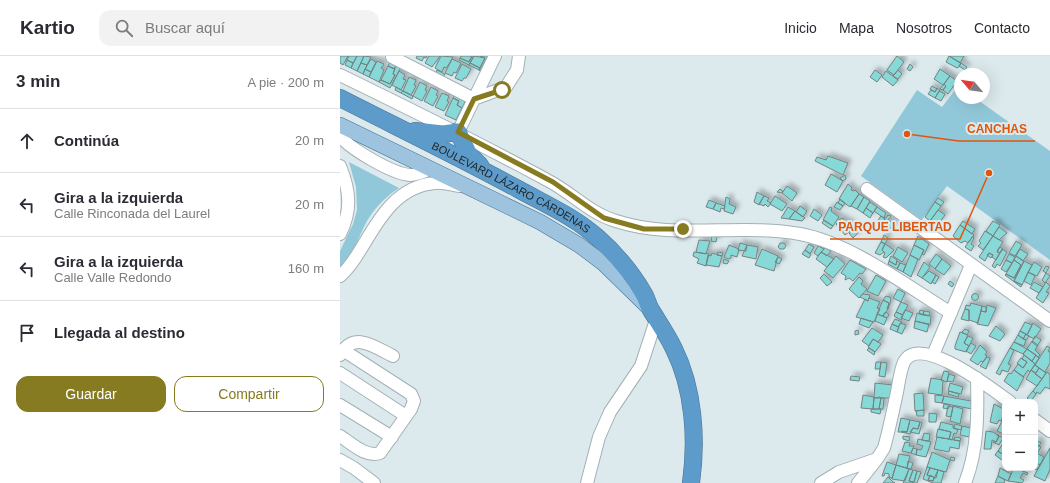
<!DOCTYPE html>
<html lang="es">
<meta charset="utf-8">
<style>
body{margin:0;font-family:Arial,sans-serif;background:#f2f2f3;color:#2b2b33}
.controls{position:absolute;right:12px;bottom:12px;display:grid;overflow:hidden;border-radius:8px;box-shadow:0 4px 16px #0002}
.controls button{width:36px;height:36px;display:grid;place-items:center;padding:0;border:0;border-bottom:1px solid #e1e1e2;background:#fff;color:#2b2b33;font:20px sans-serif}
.compass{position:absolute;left:614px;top:12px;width:36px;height:36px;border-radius:50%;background:#fff;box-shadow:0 4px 16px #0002;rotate:299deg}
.stop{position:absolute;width:12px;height:12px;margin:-9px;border:3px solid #877b21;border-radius:50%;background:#fff}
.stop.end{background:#877b21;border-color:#fff;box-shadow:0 1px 4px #0008}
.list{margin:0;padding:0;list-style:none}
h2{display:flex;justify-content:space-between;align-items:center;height:52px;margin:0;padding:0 16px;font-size:17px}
h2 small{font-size:13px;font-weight:400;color:#7c7c81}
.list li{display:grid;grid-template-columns:26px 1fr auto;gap:12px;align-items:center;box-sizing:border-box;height:64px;padding:0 16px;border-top:1px solid #e1e1e2}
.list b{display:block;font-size:15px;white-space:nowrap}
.list p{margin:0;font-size:13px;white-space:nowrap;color:#7c7c81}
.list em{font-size:13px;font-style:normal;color:#7c7c81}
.actions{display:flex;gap:8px;padding:12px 16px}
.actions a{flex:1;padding:9px 0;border:1px solid #877b21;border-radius:12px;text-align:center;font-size:14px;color:#877b21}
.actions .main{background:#877b21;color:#fff}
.icon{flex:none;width:22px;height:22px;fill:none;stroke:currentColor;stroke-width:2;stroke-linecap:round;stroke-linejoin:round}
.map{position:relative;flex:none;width:710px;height:427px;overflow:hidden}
header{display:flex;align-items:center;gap:24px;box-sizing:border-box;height:56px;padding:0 20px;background:#fff;border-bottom:1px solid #e1e1e2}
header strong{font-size:19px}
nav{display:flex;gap:22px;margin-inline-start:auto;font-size:14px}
.search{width:280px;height:36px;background:#f2f2f3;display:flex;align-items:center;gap:10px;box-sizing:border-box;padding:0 14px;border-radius:12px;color:#7c7c81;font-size:15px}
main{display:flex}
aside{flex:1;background:#fff}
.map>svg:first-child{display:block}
.green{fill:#91c8d9}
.building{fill:#87d9d8;stroke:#748282;filter:url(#shadow)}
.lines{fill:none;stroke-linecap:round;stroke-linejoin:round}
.minor-casing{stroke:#a3b0b5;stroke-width:14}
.major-casing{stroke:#487291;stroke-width:16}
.highway-casing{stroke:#487291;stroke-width:18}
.minor{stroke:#fff;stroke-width:12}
.major{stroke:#9ec3df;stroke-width:15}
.highway{stroke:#5d9bca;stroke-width:17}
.route{stroke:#877b21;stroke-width:5}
.labels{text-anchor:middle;stroke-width:4;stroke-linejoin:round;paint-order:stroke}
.street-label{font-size:11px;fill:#212627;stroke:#dceaee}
.leader{fill:none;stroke:#de560d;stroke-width:1.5}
.callout-dot{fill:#de560d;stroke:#dceaee;stroke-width:1.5}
.callout-label{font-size:12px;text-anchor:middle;font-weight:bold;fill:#de560d;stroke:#dceaee;stroke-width:4;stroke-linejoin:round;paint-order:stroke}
</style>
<header>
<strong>Kartio</strong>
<div class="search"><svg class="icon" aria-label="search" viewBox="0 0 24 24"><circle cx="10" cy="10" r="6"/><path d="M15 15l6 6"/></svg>Buscar aquí</div>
<nav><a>Inicio</a><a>Mapa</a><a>Nosotros</a><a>Contacto</a></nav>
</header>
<main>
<aside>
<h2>3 min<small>A pie · 200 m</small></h2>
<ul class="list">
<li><svg class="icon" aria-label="ahead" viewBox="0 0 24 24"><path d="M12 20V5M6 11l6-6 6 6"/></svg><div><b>Continúa</b></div><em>20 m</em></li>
<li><svg class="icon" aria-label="left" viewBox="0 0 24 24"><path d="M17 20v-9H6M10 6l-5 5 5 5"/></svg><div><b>Gira a la izquierda</b><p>Calle Rinconada del Laurel</p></div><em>20 m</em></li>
<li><svg class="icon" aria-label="left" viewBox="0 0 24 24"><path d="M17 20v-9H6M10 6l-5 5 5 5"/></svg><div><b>Gira a la izquierda</b><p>Calle Valle Redondo</p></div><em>160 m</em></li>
<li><svg class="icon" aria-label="arrive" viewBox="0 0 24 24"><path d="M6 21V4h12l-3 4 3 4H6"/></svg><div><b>Llegada al destino</b></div></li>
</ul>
<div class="actions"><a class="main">Guardar</a><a>Compartir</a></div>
</aside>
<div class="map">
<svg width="710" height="427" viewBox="0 0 710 427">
<defs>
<filter id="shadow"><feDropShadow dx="3.5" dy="-3.5" stdDeviation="2" flood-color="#0004"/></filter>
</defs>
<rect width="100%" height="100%" fill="#dceaee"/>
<!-- green -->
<path class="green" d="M618,30L620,32V42H635L710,95V204L607,130L582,164L521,120L577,34L602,51Z
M9,106L59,132C44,142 32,154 24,171C17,184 13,202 0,211V195L13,168L17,154L16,131Z"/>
<!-- building -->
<path class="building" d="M0,0H8L3,9L0,7Z
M9,0H17L13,7L7,4Z
M17,0H24L17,15L11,12Z
M24,0L31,1L27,9L21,7Z
M77,0H87L86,2L84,1L82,5L76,2Z
M89,0H100L92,11L85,7Z
M101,0L113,1L109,8L106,12L104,11L102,16L95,12Z
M121,0H132L129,6L120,2Z
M132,0H134L129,9L119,4L120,2L129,6Z
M134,0L145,2L140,12L130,7Z
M140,0H148L140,15L139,14L145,2Z
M557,0L564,6L554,19L547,14Z
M609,0L621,7L619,11L617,12L606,6Z
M609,0H624L620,7Z
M31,3L36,6L31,16L25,13Z
M112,3L121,7L116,17L114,16L112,20L105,17Z
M7,4L13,7L11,12L5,9Z
M37,5L44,8L41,12L44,14L39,26L29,21Z
M50,6L56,9L54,13L48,10Z
M21,7L27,9L23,18L17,15Z
M130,7L140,12L139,14L129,9Z
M621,7L627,11L625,14L619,10Z
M122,8L131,13L126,22H124L122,25L115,22Z
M570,8L573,11L570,15L567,13Z
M56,9L61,11L50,32L39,26L41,24L50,28L55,19L53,18Z
M48,10L55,13L53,18L55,19L50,28L41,24Z
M25,13L31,16L29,21L23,18Z
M600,13L610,20L603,29L594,23Z
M97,14L105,18L103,21L96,17Z
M535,14L542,19L537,26L530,21Z
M558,14L562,18L558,23L553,20Z
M59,15L65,19L63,23L66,24L61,34L52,29Z
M546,15L558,24L553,30L542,21Z
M610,20L617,25L608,38L603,34L606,30L604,28Z
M69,21L76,24L74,29L76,30L71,39L63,35Z
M80,26L87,30L85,34L87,35L82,45L73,40Z
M604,28L606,30L603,34L600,33Z
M592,30L597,33L595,36L590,33Z
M56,31L63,35L61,37L55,34Z
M91,31L98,35L96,39L98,40L93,50L84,45Z
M597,32L600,34L595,42L588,38L591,34L595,36Z
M63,35L73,40L72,43L61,37Z
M599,35L605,38L601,45L595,42Z
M102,37L109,40L107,45L109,46L104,55L95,51Z
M115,38L126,44L122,52L117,49L119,45L113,42Z
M113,42L119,45L117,49L122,52L116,64L105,59Z
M488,100L508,107L503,119L475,105L477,101L486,104Z
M491,118L503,125L497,136L485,129Z
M505,119L506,123L503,125L500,122Z
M508,128L512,132L511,134L514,135L515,134L519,138L510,151L499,143Z
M447,130L457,137L452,145L442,137Z
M440,133L443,135L442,137L437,136Z
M417,136L424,140L419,149L414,146Z
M519,138L524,141L517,153L511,150Z
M424,140L429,142L427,145L431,147L428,151L425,148L424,150L419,148Z
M435,140L447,148L442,155L430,148Z
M386,141L390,143L389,148L396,151L393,158L384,155Z
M524,141L530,145L523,157L517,153Z
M598,142L604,146L601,150L595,146Z
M500,143L505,147L503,150L498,147Z
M369,144L376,147L373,153L366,151Z
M497,146L503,150L500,154L494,151Z
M530,146L537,151L533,157L526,152Z
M595,146L601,150L590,165L585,161Z
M376,147L385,150L384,153L381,152L380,156L373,153Z
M460,150L467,155L463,161L456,156Z
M448,151L455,155L449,163L441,162Z
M490,151L492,152L491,155L499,161L493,170L483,164Z
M537,151L546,157L544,161L546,162L548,159L551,160L548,164L552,166L555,164L553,166L555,168L552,173L542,168L545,163L534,155Z
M526,152L533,157L530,162L523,157Z
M474,153L482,159L478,165L470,160Z
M598,154L605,159L597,170L590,165Z
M455,155L465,162L462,165L449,163Z
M541,160L545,163L542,168L537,166Z
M503,162L505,165L503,167L501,164L499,166L498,164Z
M484,164L493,170L491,173L482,167Z
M501,164L504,168L508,165L514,172L505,179L496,168Z
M623,165L635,173L632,178L620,169Z
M653,165L660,169L653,180L646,175Z
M620,169L634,179L628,187L625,185L621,187L613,180Z
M659,171L667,177L659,184L653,180Z
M515,173L518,177L513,182L509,177Z
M645,175L653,180L643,194L638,190L641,187L639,185Z
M544,179L548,182L545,188L541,186Z
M372,180H377L376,186L371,185Z
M578,180L589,188L584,199L582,198L584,194L574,189Z
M633,180L634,182L631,188L634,190L631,195L625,191Z
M653,180L663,186L657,195L660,197L656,204L652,201L653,199L649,197L645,205L639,201Z
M359,184L370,185L366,198L356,196Z
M676,185L682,189L675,200L669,197Z
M541,186L545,188L542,194L544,196L540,199L535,197Z
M400,187L407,189L406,195L398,194Z
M440,187H444L446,190L444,193H440L438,191Z
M469,188L474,191L470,198L465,194Z
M545,188L554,194L546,202L543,201L545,197L542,194Z
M389,189L399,193L397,201L391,199V202L388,203L384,201Z
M407,189L418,191L416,203L402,200Z
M574,189L584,194L579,204L570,199Z
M478,190L484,193L478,200L474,197Z
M558,191L568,197L562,206L553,200Z
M660,191L663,193L660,197L657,196Z
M485,192L491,195L487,200L481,196Z
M422,193L438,200L434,215L415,209Z
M662,193L667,196L660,210L657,208L655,212L652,210Z
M680,193L688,198L683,205L676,200Z
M465,194L471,198L469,202L462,198Z
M354,196L369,198L366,210L357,207L359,203L353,200Z
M378,196L383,197L382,200L377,199Z
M481,196L494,203L487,211L476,203Z
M372,197L382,200L379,211L366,209L368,199L371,200Z
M649,197L653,199L651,202L647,199Z
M596,198L602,203L595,213L589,208Z
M669,198L675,201L672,207L666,204Z
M570,199L578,203L571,221L563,216Z
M496,200L505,208L493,222L484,215Z
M551,200L557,204L556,209L549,205Z
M676,200L684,205L674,225L682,229L681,231L665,219L666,218L674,222L681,209L674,204Z
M438,201L442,203L439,208L435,206Z
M384,203L389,205L387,208L383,207Z
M602,203L611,210L604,219L595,213Z
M510,204L526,213L522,218L520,217L513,225L509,222L505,224L506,220L501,217Z
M666,204L672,207L666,216L661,213Z
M674,204L681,209L674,222L666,218Z
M549,205L556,209L557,205L560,207L557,213L548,208Z
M684,205L692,209L682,229L674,225Z
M584,206L590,211L582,222L577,219Z
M694,206L702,211L697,220L688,216Z
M560,207L566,209L563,216L557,213Z
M706,210L709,211L706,217L703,215Z
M589,215L596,219L591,228L582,222Z
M688,216L695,220L691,229L684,225Z
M706,217L710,220L705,227L702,224Z
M484,218L492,226L487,230L480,222Z
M536,219L546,225L538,240L527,235Z
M596,219L599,221L595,228L592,226Z
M519,221L523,225L521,228L527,233L519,242L509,233Z
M610,225L614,228L612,231L608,228Z
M694,226L703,231L699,237L690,232Z
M706,226L710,230L706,236L709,237L703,247L696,242Z
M558,233L565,237L561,246L553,242Z
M631.5 241a3.5 3.5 0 1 1 7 0a3.5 3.5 0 1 1-7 0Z
M523,238L530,239L528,245L520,241Z
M546,240L550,241L551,244L548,253L549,247L543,244Z
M529,242L540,246L537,252L540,253L534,266L516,261L525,243L528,245Z
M543,244L549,247L547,253H548L543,260L537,258Z
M561,246L568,249L563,259L556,256Z
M631,247L642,250L638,267L629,264V254L625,253L626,249L630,250Z
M647,249L656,252L648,270L637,268L641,255L646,256Z
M642,250L646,251V256L641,255Z
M625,253L629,254V265L621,263Z
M565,254L573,257L569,265L561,262Z
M580,254L584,255L583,259L579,258Z
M584,255L590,256L589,260L583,259Z
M556,256L563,259L561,264L554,260Z
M543.5 259a2.5 2.5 0 1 1 5 0a2.5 2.5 0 1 1-5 0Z
M577,257L591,260L590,269L575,265Z
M537,258L547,262L544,269L535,265Z
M521,262L533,266L529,272L519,268Z
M555,263L562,266L558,271L552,268Z
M575,265L589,268L587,276L574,272Z
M685,266L692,269L687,279L680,275Z
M560,267L566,269L562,278L557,276Z
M693,267L701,273L694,283L687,279Z
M552,268L559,271L557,276L550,273Z
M656,270L665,278L660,285L649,280Z
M532,272L543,279L538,286L533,283L529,290L522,285Z
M625,273L629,275L627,279L622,276Z
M518,274L519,278L515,279V275Z
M680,275L686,278L683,283L678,279Z
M620,276L628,279L624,287L629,290L626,296L615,293V290Z
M686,278L689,280L686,284L683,283Z
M678,279L686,284L684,290L674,286Z
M628,280L633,282L629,290L624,287Z
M695,280L701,284L697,290L692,286Z
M533,283L541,288L535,296L528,291Z
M692,285L698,289L695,294L700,299L698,301L687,293Z
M674,286L687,293L683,298L670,292Z
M631,287L636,290L631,298L626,295Z
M640,289L647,296L645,299L647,300L643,306L641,305L638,309L630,304Z
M707,290L710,292L708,295L710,296V307L705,316L695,309Z
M529,292L535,296L534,299L527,294Z
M670,292L674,294L668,308L671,309L668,316L662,314L660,319L656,317Z
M687,293L696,299L692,305L683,298Z
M684,299L695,308L690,316L688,314L683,321L674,314L678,308L683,312L687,306L682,303Z
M696,299L699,302L695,308L692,305Z
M647,301L650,302L646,313L640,310Z
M681,302L687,306L683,312L677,307Z
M536,306H541L540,313H535Z
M541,306L547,307L545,321L539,320Z
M695,309L699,312L696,317L691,314Z
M699,312L706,317L702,323L695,318Z
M674,314L684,321L677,335L664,325L669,317L671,318Z
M691,314L702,323L697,330L686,323Z
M604,315L609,316L607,326L601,324Z
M707,316L710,319V333L705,331L700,338L697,336L696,338L693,335Z
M609,318L615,320L613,326L607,325Z
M511,320L520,321L519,325L510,324Z
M591,322L603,324L602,339L588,337Z
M535,327L553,329L551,342H534Z
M610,327L623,331L621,338L608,335Z
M609,335L619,338L618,341L608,338Z
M693,335L696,338L691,345L687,342Z
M583,337L584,354L575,355L574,338Z
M523,339L534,341L533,353L521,352Z
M595,339L604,340L602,347L595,346Z
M604,340L631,345L632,353L602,347Z
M540,341L541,342L539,353H533L534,342Z
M541,342H544L543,353H539Z
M604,348L610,349L608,353L603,352Z
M654,348L665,354L661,365L659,364L657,368L650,366Z
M608,350L613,351L611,361L606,360Z
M613,350L623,353L620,368L610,365Z
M531,353H541L540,358L531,356Z
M584,354V360H577L576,355Z
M589,357L597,358L596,366H589Z
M665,359V374L663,378L657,375Z
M561,362L570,364L567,376H558Z
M570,364L580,366L578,373L573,372L570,378L561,376L562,375L567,376Z
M580,366L582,367L579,378L570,376L573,372L578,373Z
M601,366L613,369V372L618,374L616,378L614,377L612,384L609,383L611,376L599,373Z
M615,368L622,370L621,374L614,372Z
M622,370L631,372L629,381L620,379Z
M598,373L611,376L609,383L596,381Z
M646,375L653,376L659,380L656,386L652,384L651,393H644Z
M584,377L590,378L589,385L582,384Z
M657,379L663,382L659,389L653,386H656L659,380Z
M563,380L570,381L569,385L563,383Z
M597,381L620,385L619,393L610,391L609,396L594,393Z
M615,381L621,382L620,385L614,384Z
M578,383L591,386L586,401L576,399L577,393L581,394L583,390L577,388Z
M665,384V400L658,395Z
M696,384L701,387L699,390L695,388Z
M565,386L570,387L569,390H574L571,397L562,395Z
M695,388L701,391L697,398L695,396Z
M573,392L577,393L576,399L571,397Z
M710,392V413L705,425L694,420Z
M658,395L665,400L662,404L655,399Z
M592,396L610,404L606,416L587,411Z
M695,396L704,401L700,409L695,406Z
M559,398L570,400L567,412L556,409Z
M611,401L615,402L614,405L610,404Z
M568,405L573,407L571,413L567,412Z
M547,406L556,409L552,422L549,421V418L545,417L544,420H542Z
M695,406L700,409L697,414L693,412H695Z
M556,409L569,413L565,425L552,423Z
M587,411L590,412L587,419L590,420L588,424L593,425L598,414L604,416L601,427H593L583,423Z
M590,412L598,414L596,422L587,419Z
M660,412L671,418L668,425L658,420Z
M674,412L688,417L687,419L683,417L680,422L684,424L682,427L668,425Z
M569,413L573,414L569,425L574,426L577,415L581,416L577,427H563Z
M573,414L577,415L574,426L569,425Z
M590,419L594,421L593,425L588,424Z
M658,420L665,424L664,427H655Z
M548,421L553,426L555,427H543Z"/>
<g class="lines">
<!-- minor casing -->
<g class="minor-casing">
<path id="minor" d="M52,1L134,43L166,31L177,14L179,0
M0,19C70,53 139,87 207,124C231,136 249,157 276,165C333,184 400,167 460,178C510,187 567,230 611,257
M118,76L155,0
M0,80C10,93 53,118 70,119C77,119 84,116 91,113
M0,110C10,135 12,154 0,178
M527,133L710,265
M0,220C11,211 17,199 24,188C41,159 59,130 95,127C103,126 112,129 120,130
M0,299C14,275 33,290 53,300
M593,299L631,209
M0,317L66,360
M0,349L52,381
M695,364L710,375
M0,380C11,387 26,402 40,397L71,353L74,345L71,338L3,294
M0,404L14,412L34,427
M247,427L259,381L270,356L301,310L317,261
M481,427L499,416L537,403
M518,427L537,403L544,392C549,374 553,355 557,336C559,326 560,315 564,306C580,276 653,334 670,346
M625,427C638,394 638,358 637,322"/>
</g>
<!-- major casing -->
<g class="major-casing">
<path id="major" d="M0,69L200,166L239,189L263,207L307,250"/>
</g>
<!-- highway casing -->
<g class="highway-casing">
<g id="highway">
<path id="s1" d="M0,42C59,72 119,101 178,133C205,148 235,161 258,182C276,198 292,217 304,238C307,243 308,249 311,254C319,267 328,280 334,293C354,333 357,384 351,427"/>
<path d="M75,75L103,78L118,76L128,97L140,109"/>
</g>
</g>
<!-- minor -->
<use href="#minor" class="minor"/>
<!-- major -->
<use href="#major" class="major"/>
<!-- highway -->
<use href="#highway" class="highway"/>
</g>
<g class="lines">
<!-- route -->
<path class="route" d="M162,34L134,43L118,76L213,126L264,162L304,173H343"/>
</g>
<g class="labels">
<!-- street labels -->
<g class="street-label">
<text dy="4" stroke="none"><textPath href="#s1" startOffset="193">BOULEVARD LÁZARO CÁRDENAS</textPath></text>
</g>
</g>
<!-- callouts -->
<path class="leader" d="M567 78L619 85H695M649 117L620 183H490"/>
<g class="callout-dot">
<circle cx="567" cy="78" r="4"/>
<circle cx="649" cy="117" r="4"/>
</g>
<g class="callout-label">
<text x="657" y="77">CANCHAS</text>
<text x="555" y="175">PARQUE LIBERTAD</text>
</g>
</svg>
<div class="controls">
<button>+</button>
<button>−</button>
</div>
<svg class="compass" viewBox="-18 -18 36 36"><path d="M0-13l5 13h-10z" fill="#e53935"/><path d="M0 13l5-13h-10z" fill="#7c7c81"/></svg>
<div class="stop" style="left:162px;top:34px"></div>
<div class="stop end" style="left:343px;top:173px"></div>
</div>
</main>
